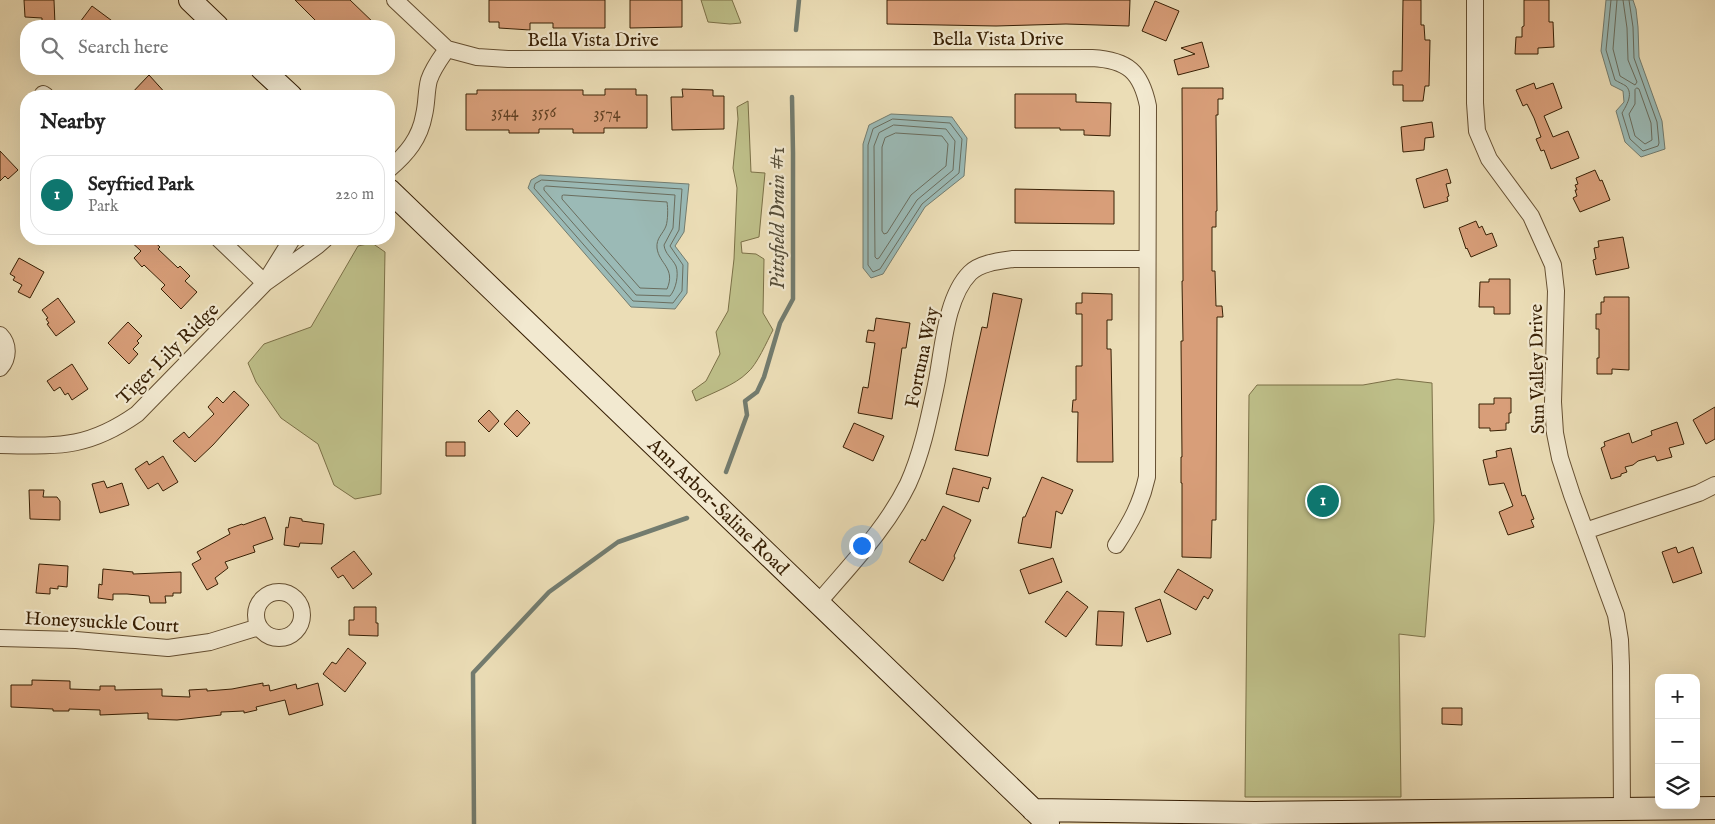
<!DOCTYPE html>
<meta charset="utf-8">
<style>
body{margin:0;font-family:"IM FELL English",serif;background:#f6f6f6;color:#222}
.controls{position:absolute;right:15px;bottom:15px;display:grid;overflow:hidden;border-radius:10px;box-shadow:0 5px 20px #0002}
.controls button{width:45px;height:45px;display:grid;place-items:center;padding:0;border:0;border-bottom:1px solid #e0e0e0;background:#fff;color:#222;font:25px sans-serif}
.you{position:absolute;left:861px;top:545px;width:18px;height:18px;margin:-12px;border:4px solid #fff;border-radius:50%;background:#1a73e8;box-shadow:0 0 0 8px #1a73e833}
.badge{display:grid;place-items:center;width:32px;height:32px;border-radius:50%;background:#0f766e;color:#fff;font-size:16px;font-weight:700}
.pin{position:absolute;translate:-50% -50%;border:2px solid #fff;box-shadow:0 1px 5px #0006}
.list{margin:0;padding:0;list-style:none}
h2{display:flex;justify-content:space-between;align-items:center;height:65px;margin:0;padding:0 20px;font-size:21px}
h2 small{font-size:16px;font-weight:400;color:#767676}
.list li{display:grid;grid-template-columns:32px 1fr auto;gap:15px;align-items:center;box-sizing:border-box;height:80px;margin:0 10px 10px;padding:0 10px;border:1px solid #e0e0e0;border-radius:20px}
.list b{display:block;font-size:19px;white-space:nowrap}
.list p{margin:0;font-size:16px;white-space:nowrap;color:#767676}
.list em{font-size:16px;font-style:normal;color:#767676}
.icon{flex:none;width:28px;height:28px;fill:none;stroke:currentColor;stroke-width:2;stroke-linecap:round;stroke-linejoin:round}
.map{position:relative;flex:none;width:1715px;height:824px;overflow:hidden}
.search{position:absolute;background:#fff;box-shadow:0 5px 20px #0002;left:20px;top:20px;width:375px;height:55px;display:flex;align-items:center;gap:12px;box-sizing:border-box;padding:0 18px;border-radius:20px;color:#767676;font-size:19px}
.panel{position:absolute;background:#fff;box-shadow:0 5px 20px #0002;left:20px;top:90px;width:375px;height:155px;border-radius:20px}
.map>svg:first-child{display:block}
.green{fill:#bebf89;stroke:#7b7047}
.water{fill:#9bbab6;stroke:#737c6f}
.lines{fill:none;stroke-linecap:round;stroke-linejoin:round}
.shore{stroke:#6a6d5e;stroke-width:1}
.stream{stroke:#737c6f;stroke-width:4.5}
.building{fill:#d89e79;stroke:#382005}
.street-casing{stroke:#654f31;stroke-width:18}
.secondary-casing{stroke:#382005;stroke-width:24}
.street{stroke:#f2e9d0;stroke-width:16}
.secondary{stroke:#f2e9d0;stroke-width:22}
.labels{text-anchor:middle;stroke-width:4.5;stroke-linejoin:round;paint-order:stroke}
.number-label{font-size:16px;fill:#604022}
.street-label{font-size:19px;fill:#382005;stroke:#f2e9d0}
.water-label{font-size:20px;font-style:italic;fill:#564e3a;stroke:#f2e9d0}
</style>
<div class="map">
<svg width="1715" height="824" viewBox="0 0 1715 824">
<rect width="100%" height="100%" fill="#ebddb6"/>
<filter id="stains"><feTurbulence type="fractalNoise" baseFrequency=".004" numOctaves="4"/><feColorMatrix values="0 0 0 0 .2 0 0 0 0 .09 0 0 0 0 .02 0 0 0 .5 -.17"/></filter>
<radialGradient id="worn" r=".72"><stop offset=".6" stop-color="#630" stop-opacity="0"/><stop offset="1" stop-color="#630" stop-opacity=".3"/></radialGradient>
<!-- green -->
<path class="green" d="M701,0H732L741,23L730,24L708,22Z
M748,101L751,172L765,173L759,237L741,242L742,253L756,254L764,259L763,313L773,330C767,341 757,365 747,373C735,385 712,393 696,401L692,391L706,381L720,354L716,332L728,311L734,259L737,188L733,168L738,119L737,107Z
M372,243L385,252L381,494L355,499L334,485L318,444L281,418L256,382L248,363L264,344L311,327L358,246Z
M1397,379L1432,383L1434,521L1425,637L1399,634L1401,797H1245L1249,395L1257,385H1363Z"/>
<!-- water -->
<path class="water" d="M1606,0C1615,0 1624,0 1633,0L1636,9L1638,27L1639,57L1662,121L1665,149L1641,157L1625,142L1616,111L1624,102L1623,91L1611,85L1601,51Z
M891,114L952,117L967,138L964,176L925,207L883,274L871,278L863,268V144L869,125Z
M540,175L689,184L684,232L675,246L688,263L687,293L675,309L631,307L528,188L531,180Z"/>
<g class="lines">
<!-- shore -->
<path class="shore" d="M1611,0L1606,50L1615,80C1618,82 1623,84 1626,86C1634,94 1626,106 1622,113L1630,139L1643,151L1658,146L1659,143L1657,122L1634,58L1633,27L1629,0
M1617,0L1613,49L1620,76L1635,85L1637,82L1628,60L1627,28L1623,0
M1637,88L1639,89L1651,123L1652,140L1645,144L1635,136L1629,114L1635,104V90Z
M893,119L950,123L962,139L959,173L922,204L880,269L873,272L868,265V145L873,129Z
M894,125L946,129L955,141L953,170L917,200L879,258L877,259L875,257L874,146L879,133Z
M896,133L942,136L948,144L946,166L911,195L887,233L884,234L882,231V147L885,138Z
M542,180L682,189L679,230L670,246L683,265L682,291L673,303L633,301L534,188L535,184Z
M546,186L675,195L673,228L664,245C665,254 672,258 676,266C679,275 676,289 670,296L636,295L544,190V188Z
M564,195L667,202C668,208 668,220 666,226C663,234 656,238 657,248C659,264 676,268 667,289L640,288L562,199V196Z"/>
<!-- stream -->
<path class="stream" d="M796,30L799,0
M726,472L747,415L745,401L757,392L764,377L780,323L793,299V153L792,97
M474,824L473,673L549,592L618,542L687,518"/>
</g>
<!-- building -->
<path class="building" d="M24,0H54L55,25L42,26V18L25,17Z
M295,0H350L377,26H321Z
M489,0H605V28H553V23H530V30L499,28V22H489Z
M630,0H682V27L630,28Z
M887,0H1130L1129,26L1066,24L996,26L887,24Z
M1403,0H1421V25H1424L1425,40H1430L1429,86H1425L1423,101H1403V85H1393V71H1402Z
M1524,0H1549V22H1553L1554,47L1538,48V54H1515L1516,37H1522V27L1524,26Z
M1155,1L1179,11L1166,41L1142,31Z
M92,6L119,26H77Z
M1202,42L1209,67L1178,75L1174,60L1195,54L1181,48Z
M149,75L168,96H129Z
M1534,83L1536,89L1553,83L1562,108L1544,116L1553,137L1568,131L1579,158L1551,169L1544,150L1541,151L1536,139L1541,137L1534,118L1527,104L1523,106L1516,90Z
M1182,88H1223V99H1218V115H1216L1217,211H1216V227H1212V271H1215L1216,306H1222L1223,317H1217L1216,520H1212L1211,558L1182,557V483H1181V457H1182L1181,341H1183L1182,281H1183Z
M605,89H636V95H647V128H604V133H573V129H539V133H509V130H466V94H477V90H583V95H605Z
M682,89L713,90V96H724V129L672,130L671,97H683Z
M1015,94H1076V102L1111,103L1110,136L1084,135V130H1060V128H1015Z
M1432,122L1434,137L1425,138L1424,150L1403,152L1401,127Z
M0,151L18,170L8,179L5,176L0,181Z
M1447,169L1451,183L1446,184L1449,196L1447,197L1448,201L1424,208L1416,179Z
M1595,170L1600,181L1602,180L1610,200L1580,212L1573,198L1577,196L1575,190H1577L1575,185L1578,184L1576,178Z
M1015,189L1114,191V224L1015,223Z
M1476,221L1479,228L1482,226L1486,235L1492,233L1497,246L1471,257L1467,248L1466,249L1459,228Z
M1623,237L1629,268L1596,275L1593,260L1596,259L1594,248L1599,247L1598,241Z
M128,239H151L160,247L158,249L178,268L180,266L190,276L185,281L197,292L181,309L161,289L165,285L144,265L142,267L134,258L141,251Z
M19,258L44,272L30,298L18,292L22,285L13,280L15,277L10,274Z
M1489,279H1510V314H1494V307H1479L1480,282H1489Z
M993,293L1022,299L988,456L955,450L982,327L987,328Z
M1082,293L1112,294V320H1107V349H1111L1113,462H1077L1078,412H1072L1073,400H1076V366H1082V314H1076V303H1082Z
M1604,297H1629V370L1612,369V374H1597V358H1599V329H1596V314H1601V302H1604Z
M58,298L75,322L56,336L47,324L49,323L46,319L48,318L42,310Z
M876,318L910,323L906,348H902L892,419L858,413L863,387L868,388L875,343L866,342L868,330L874,331Z
M128,322L142,336L137,341L139,343L133,349L138,354L129,364L108,343Z
M72,364L88,389L72,400L68,393L65,395L60,387L54,391L47,381Z
M234,391L249,405L213,445L195,462L173,441L184,432L189,438L214,414L208,407L217,397L223,403Z
M1494,398H1511V413H1509V423H1506V430L1490,431V428H1479V404H1494Z
M1715,407V439L1706,444L1693,420Z
M489,410L499,421L489,432L478,421Z
M517,410L530,423L517,437L504,424Z
M1677,422L1684,444L1669,448L1672,457L1657,461L1655,456L1638,461L1633,465L1625,467L1627,472L1621,474V476L1611,479L1601,448L1605,446L1604,442L1629,433L1632,443L1652,435L1651,431Z
M854,423L884,436L873,461L843,447Z
M446,442H465V456H446Z
M1511,448L1522,496L1525,495L1534,519L1531,520L1534,527L1508,535L1499,512L1513,506L1504,483L1489,485L1483,460L1497,457L1496,451Z
M163,456L178,482L163,491L158,483L148,489L135,469L147,461L149,465Z
M953,468L991,478L988,489L983,487L979,502L946,494Z
M1042,477L1073,490L1062,514L1056,511L1051,548L1018,543L1023,517H1025Z
M104,481L107,488L122,483L129,505L100,513L92,484Z
M29,490H44L43,497H57L60,501V520L30,519Z
M943,506L971,520L954,556L955,558L943,581L909,562L922,539L925,541Z
M265,517L273,539L253,546L255,552L225,562L228,568L215,578L218,584L207,590L192,564L201,559L197,552L230,534L228,529L242,524L243,525Z
M290,517L302,519V521L324,524L322,544L300,543L299,547L284,545L286,527L288,528Z
M1676,547L1678,553L1693,547L1702,573L1673,583L1662,552Z
M354,551L372,574L353,589L343,575L338,578L331,568Z
M1053,558L1062,582L1029,594L1020,570Z
M39,564L68,566L67,587L58,586V589L50,588V594L36,593Z
M103,569L133,572V574L181,572V593H173V596H165L166,603H150L149,596L127,594H113V600L98,598L99,584L102,585Z
M1178,569L1213,590L1208,599L1204,596L1196,610L1164,592Z
M1067,591L1088,607L1066,637L1045,622Z
M1160,599L1171,634L1147,642L1135,608Z
M354,607H376V623H378V636L349,635V620H354Z
M1098,611L1124,612L1122,646L1096,645Z
M348,648L366,663L345,692L323,674L332,662L336,664Z
M32,680L70,681V689L100,690V686H115V690L162,689V696L190,697L189,690L207,689V691L232,689L263,683V686L269,685L270,691L296,684L297,689L318,683L323,705L289,715L285,700L256,707L257,710L244,713V711L221,712V715L177,720L148,719V713L100,715V710L69,709V711H53V709L11,707V685H32Z
M1442,708H1462V725L1442,724Z"/>
<g class="lines">
<!-- street casing -->
<g class="street-casing">
<path id="street" d="M395,0L447,49L477,57L508,59L1092,58C1128,60 1141,72 1148,106L1147,477C1141,504 1131,522 1116,545
M1475,0V103L1477,131L1489,159L1531,216L1553,265L1556,291L1553,402L1555,433L1560,458L1572,495L1616,615L1620,640L1621,666L1622,809
M43,94L46,96
M389,169C407,154 420,138 424,115C427,103 426,91 429,80C433,68 440,59 447,49
M219,239L265,283
M269,276L292,239
M0,335C9,344 9,358 0,368
M0,445C58,446 87,449 137,414L265,283L317,246L325,239
M1585,531L1699,493L1715,485
M256 615a23 23 0 1 1 46 0a23 23 0 1 1-46 0Z
M819,602C851,564 886,529 908,484C922,453 929,418 936,385C943,352 945,298 970,273C980,263 999,261 1013,259H1147
M0,638L76,640L168,648L210,642L259,627"/>
</g>
<!-- secondary casing -->
<g class="secondary-casing">
<path id="secondary" d="M190,0L217,26
M262,69L291,96
M389,190L1048,824
M1033,810L1255,813L1715,808"/>
</g>
<!-- street -->
<use href="#street" class="street"/>
<!-- secondary -->
<use href="#secondary" class="secondary"/>
</g>
<g class="labels">
<!-- number labels -->
<g class="number-label">
<text x="505" y="117">3544</text>
<text x="544" y="117">3556</text>
<text x="607" y="118">3574</text>
</g>
<!-- street labels -->
<g class="street-label">
<text x="998" y="45">Bella Vista Drive</text>
<text x="593" y="46">Bella Vista Drive</text>
<text transform="translate(167 353) rotate(-45)" y="7">Tiger Lily Ridge</text>
<text transform="translate(921 357) rotate(-78)" y="7">Fortuna Way</text>
<text transform="translate(1536 369) rotate(-91)" y="7">Sun Valley Drive</text>
<text transform="translate(719 506) rotate(44)" y="7">Ann Arbor-Saline Road</text>
<text transform="translate(102 621) rotate(3)" y="7">Honeysuckle Court</text>
</g>
<!-- water labels -->
<g class="water-label">
<text transform="translate(777 218) rotate(-90)" y="7">Pittsfield Drain #1</text>
</g>
</g>
<rect width="100%" height="100%" filter="url(#stains)"/>
<rect width="100%" height="100%" fill="url(#worn)"/>
</svg>
<div class="controls">
<button>+</button>
<button>−</button>
<button><svg class="icon" aria-label="layers" viewBox="0 0 24 24"><path d="M12 4l9 5-9 5-9-5zM3 14l9 5 9-5"/></svg></button>
</div>
<div class="you"></div>
<div class="pin badge" style="left:1323px;top:501px">1</div>
<div class="search"><svg class="icon" aria-label="search" viewBox="0 0 24 24"><circle cx="10" cy="10" r="6"/><path d="M15 15l6 6"/></svg>Search here</div>
<section class="panel">
<h2>Nearby<small></small></h2>
<ul class="list">
<li><span class="badge">1</span><div><b>Seyfried Park</b><p>Park</p></div><em>220 m</em></li>
</ul>
</section>
</div>
